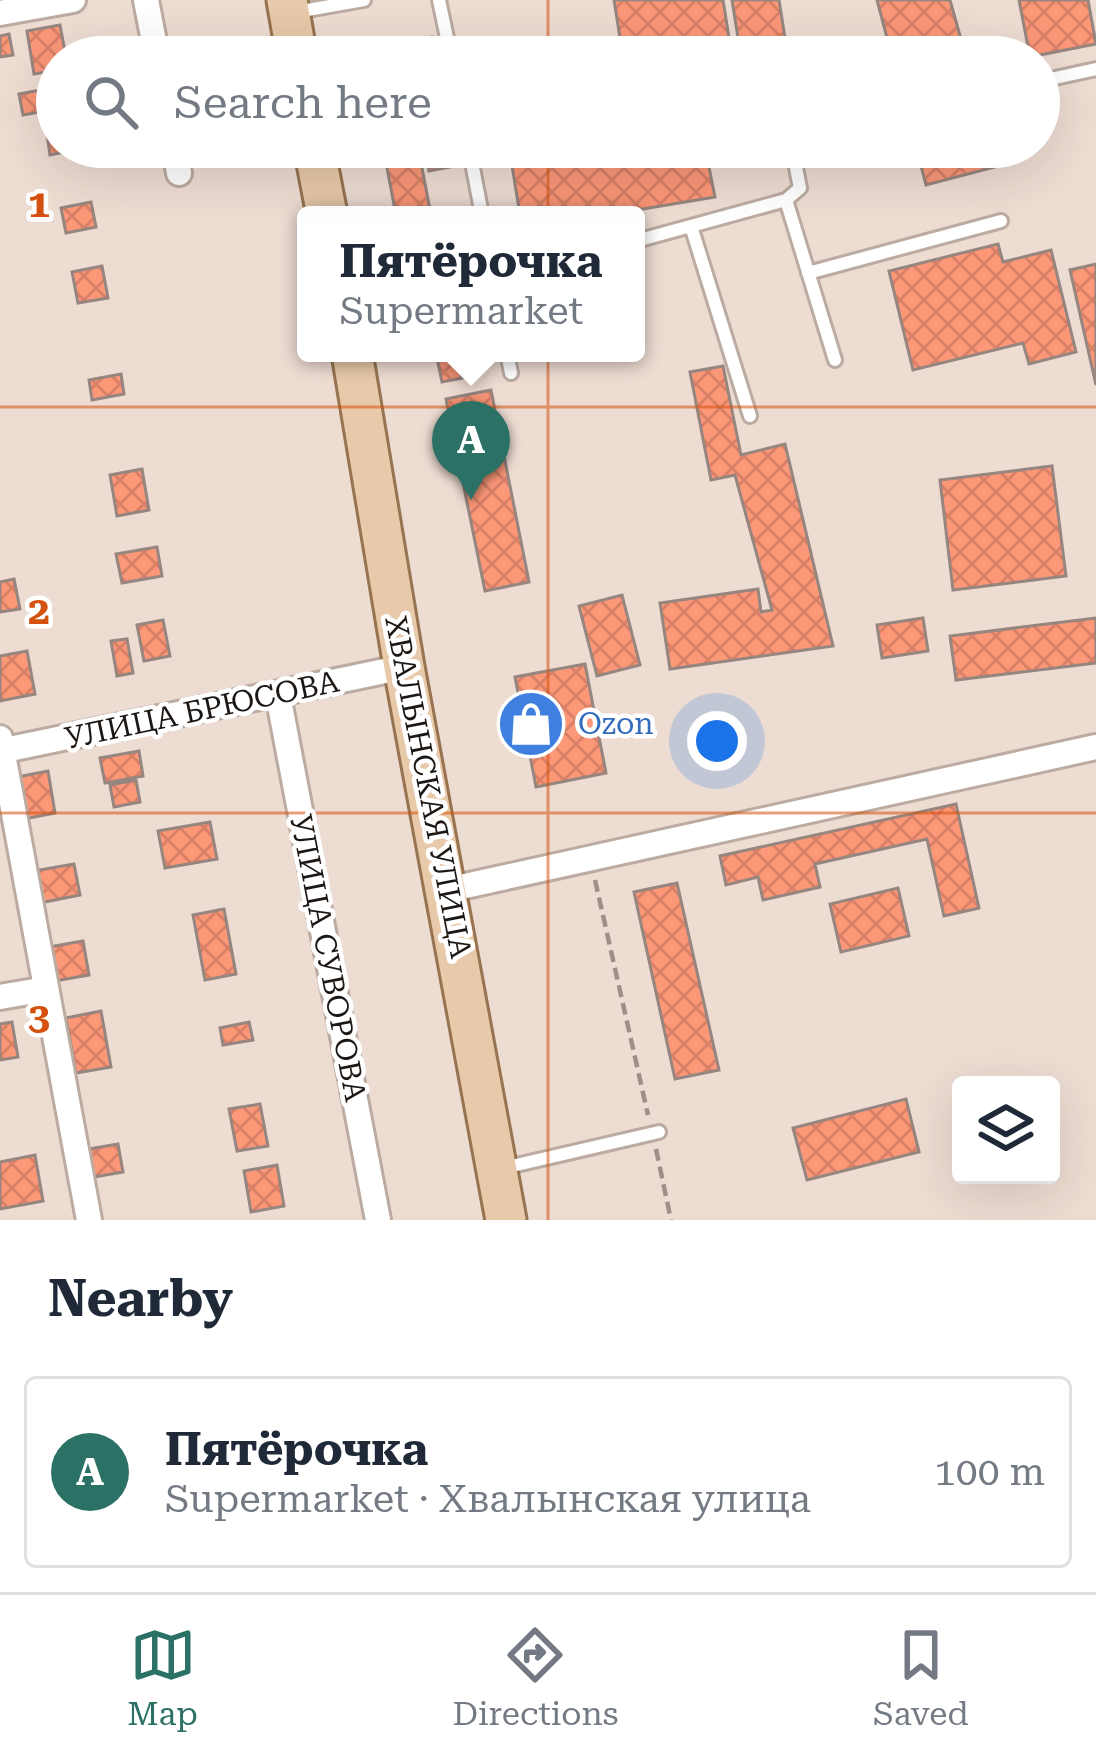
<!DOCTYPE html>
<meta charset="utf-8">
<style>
body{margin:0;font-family:"Roboto Serif",serif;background:#f2f2f3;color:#1f2937}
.controls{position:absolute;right:36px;bottom:36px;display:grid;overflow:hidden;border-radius:12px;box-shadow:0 12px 48px #0002}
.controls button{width:108px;height:108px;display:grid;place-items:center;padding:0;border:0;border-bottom:3px solid #e0e1e3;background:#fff;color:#1f2937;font:60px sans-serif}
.you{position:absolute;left:717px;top:741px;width:42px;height:42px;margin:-30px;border:9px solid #fff;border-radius:50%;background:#1a73e8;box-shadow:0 0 0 18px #1a73e833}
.badge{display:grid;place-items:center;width:78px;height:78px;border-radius:50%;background:#2c7165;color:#fff;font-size:39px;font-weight:700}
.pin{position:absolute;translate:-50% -99px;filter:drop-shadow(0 3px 6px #0008)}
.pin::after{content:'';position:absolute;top:63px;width:42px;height:36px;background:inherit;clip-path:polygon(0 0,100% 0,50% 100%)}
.popup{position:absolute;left:297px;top:206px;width:348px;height:156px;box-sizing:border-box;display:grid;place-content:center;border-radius:12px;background:#fff;filter:drop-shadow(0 3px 9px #0005);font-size:39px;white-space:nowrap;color:#747a83}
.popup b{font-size:45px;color:#1f2937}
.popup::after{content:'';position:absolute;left:50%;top:100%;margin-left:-24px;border:24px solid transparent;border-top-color:#fff}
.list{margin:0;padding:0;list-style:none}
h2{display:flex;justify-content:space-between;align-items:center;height:156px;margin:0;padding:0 48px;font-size:51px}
h2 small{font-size:39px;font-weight:400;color:#747a83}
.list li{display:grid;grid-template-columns:78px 1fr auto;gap:36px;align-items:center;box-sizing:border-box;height:192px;margin:0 24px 24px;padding:0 24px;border:3px solid #e0e1e3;border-radius:12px}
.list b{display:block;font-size:45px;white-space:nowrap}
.list p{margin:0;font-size:39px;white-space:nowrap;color:#747a83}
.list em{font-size:39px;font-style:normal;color:#747a83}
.icon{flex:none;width:66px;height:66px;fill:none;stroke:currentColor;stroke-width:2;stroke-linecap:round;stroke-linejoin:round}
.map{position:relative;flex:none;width:1096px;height:1220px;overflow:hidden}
.search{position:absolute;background:#fff;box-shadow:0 12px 48px #0002;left:36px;right:36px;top:36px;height:132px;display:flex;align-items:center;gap:30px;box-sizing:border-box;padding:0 42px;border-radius:66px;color:#747a83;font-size:45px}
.sheet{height:372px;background:#fff}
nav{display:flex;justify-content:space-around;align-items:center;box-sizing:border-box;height:168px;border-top:3px solid #e0e1e3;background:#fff;font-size:33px;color:#747a83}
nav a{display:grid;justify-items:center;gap:6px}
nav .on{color:#2c7165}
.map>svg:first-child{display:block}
.building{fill:url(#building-cross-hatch);stroke:#97857f;stroke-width:3}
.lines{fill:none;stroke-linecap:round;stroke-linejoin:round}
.lane-casing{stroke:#bbaba1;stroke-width:18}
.street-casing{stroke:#bbaba1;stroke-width:30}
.primary-casing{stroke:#977350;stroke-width:45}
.path{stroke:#9d9089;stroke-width:4.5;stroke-dasharray:12 6;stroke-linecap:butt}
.lane{stroke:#fff;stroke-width:12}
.street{stroke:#fff;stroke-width:24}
.primary{stroke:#e8c9a9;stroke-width:39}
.grid{fill:none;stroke:#d4520d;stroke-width:3;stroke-opacity:0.55}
.labels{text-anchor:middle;stroke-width:9;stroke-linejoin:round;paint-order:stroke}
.street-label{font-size:30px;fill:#1d1714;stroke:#fff}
.shop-label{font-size:30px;fill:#366cbe;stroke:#fff;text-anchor:start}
.grid-label{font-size:39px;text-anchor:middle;font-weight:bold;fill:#d4520d;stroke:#fff;stroke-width:9;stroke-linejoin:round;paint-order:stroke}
</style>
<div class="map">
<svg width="1096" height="1220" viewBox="0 0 1096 1220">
<defs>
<pattern id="building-cross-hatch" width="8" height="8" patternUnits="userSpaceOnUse" patternTransform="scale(3)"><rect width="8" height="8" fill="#fc9778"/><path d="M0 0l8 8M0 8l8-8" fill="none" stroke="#d88167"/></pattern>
</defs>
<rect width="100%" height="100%" fill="#eddcd2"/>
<!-- building -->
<path class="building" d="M614,0H723L732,57H623Z
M732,0H779L788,57H741Z
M877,0H950L966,57H892Z
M1019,0H1088L1096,44L1030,57Z
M60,25L66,57H57V70L34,74L27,31Z
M9,34L13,55L0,57V36Z
M432,37L435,57H409L406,42Z
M57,87V109L23,115L19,94Z
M57,126V147L80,149L50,155L46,128Z
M383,147H418L431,215H396Z
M425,147H451L455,166L429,171Z
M509,147H705L715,197L607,215H520Z
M916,147H989L995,167L926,185Z
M91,202L96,227L66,233L61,208Z
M998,244L1003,262L1051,250L1076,352L1029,364L1023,343L913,370L889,271Z
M1096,264V385L1070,270Z
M102,266L108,298L78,303L72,272Z
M436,353H456L462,378L442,382Z
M723,366L741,455L785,444L833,646L670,669L660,603L758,589L761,612L772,610L735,475L711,480L690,372Z
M121,374L124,394L92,400L89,380Z
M491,390L529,582L485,591L446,399Z
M1052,466L1066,576L953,590L940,480Z
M142,469L149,510L117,516L110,475Z
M157,547L162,576L122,583L116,554Z
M14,579L20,609L0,612V582Z
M622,595L640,665L597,676L579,606Z
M923,618L928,651L882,658L877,625Z
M1096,618V663L956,680L950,636Z
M163,620L170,656L144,661L137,625Z
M127,639L133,673L117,676L111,641Z
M27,651L35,694L0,701V656Z
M585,664L606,773L536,787L515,677Z
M139,751L143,776L105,783L100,758Z
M48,771L55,813L19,820L12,778Z
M136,780L140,802L114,807L110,785Z
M956,804L979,908L944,916L927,839L815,864L820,887L763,900L758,877L726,885L720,856Z
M210,822L217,859L165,868L158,831Z
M74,864L80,895L40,903L34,871Z
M677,883L719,1070L675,1079L634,892Z
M898,888L909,936L841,952L830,904Z
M224,909L236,974L205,980L193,915Z
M83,941L89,975L55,981L49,947Z
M101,1011L111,1067L76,1073L66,1018Z
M12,1022L18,1057L0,1060V1024Z
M249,1022L253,1040L223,1045L220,1028Z
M906,1099L919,1152L807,1180L793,1128Z
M260,1104L268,1146L237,1151L229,1109Z
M118,1144L123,1172L94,1177L89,1149Z
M35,1155L43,1201L0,1209V1162Z
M277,1165L284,1206L251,1212L244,1171Z"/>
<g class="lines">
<!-- lane casing -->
<g class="lane-casing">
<path id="lane" d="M439,0L451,57
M296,12L364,0
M1055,78L1096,69
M469,147L482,215
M786,200L800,188L792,147
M691,226L750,416
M636,241L786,200L835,360
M808,273L1001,221
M507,353L511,373
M499,1169L659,1132"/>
</g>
<!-- street casing -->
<g class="street-casing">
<path id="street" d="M146,0L157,57
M0,13L73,0
M174,147L179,173
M278,695L378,1220
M0,738L89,1220
M0,751L404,667
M447,890L1096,747
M0,997L46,989"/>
</g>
<!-- primary casing -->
<g class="primary-casing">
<path id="primary" d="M287,0L297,57
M314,147L327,215
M352,353L404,667L506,1220"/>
</g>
<!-- path -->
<path class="path" d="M595,880L648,1115
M656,1149L671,1220"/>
<!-- lane -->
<use href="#lane" class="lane"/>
<!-- street -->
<use href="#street" class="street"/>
<!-- primary -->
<use href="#primary" class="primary"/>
</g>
<!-- grid -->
<path class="grid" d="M548,0V57M548,147V1220M0,407H1096M0,813H1096"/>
<!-- icons -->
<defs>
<g id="shop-disc" transform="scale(3.45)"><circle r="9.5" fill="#3f7fe0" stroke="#fff"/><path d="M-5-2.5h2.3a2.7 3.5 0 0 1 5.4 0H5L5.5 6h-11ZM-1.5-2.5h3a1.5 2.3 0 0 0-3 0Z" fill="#fff"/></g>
</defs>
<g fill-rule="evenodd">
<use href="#shop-disc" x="531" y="724"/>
</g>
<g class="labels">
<!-- street labels -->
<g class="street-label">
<text transform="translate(202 710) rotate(-12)" y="10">УЛИЦА БРЮСОВА</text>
<text transform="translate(428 787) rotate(79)" y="10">ХВАЛЫНСКАЯ УЛИЦА</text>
<text transform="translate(328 958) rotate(79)" y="10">УЛИЦА СУВОРОВА</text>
</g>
<!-- shop labels -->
<g class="shop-label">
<text x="578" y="734">Ozon</text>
</g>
</g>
<g class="grid-label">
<text x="39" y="217">1</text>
<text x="39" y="624">2</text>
<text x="39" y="1030">3</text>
</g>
</svg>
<div class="controls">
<button><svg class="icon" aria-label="layers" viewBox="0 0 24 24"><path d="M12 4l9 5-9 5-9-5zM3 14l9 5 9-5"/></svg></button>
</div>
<div class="you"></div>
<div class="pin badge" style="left:471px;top:500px">A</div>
<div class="popup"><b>Пятёрочка</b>Supermarket</div>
<div class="search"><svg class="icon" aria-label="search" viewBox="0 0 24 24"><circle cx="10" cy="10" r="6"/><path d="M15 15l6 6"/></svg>Search here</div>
</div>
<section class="sheet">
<h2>Nearby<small></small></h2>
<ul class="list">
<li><span class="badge">A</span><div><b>Пятёрочка</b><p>Supermarket · Хвалынская улица</p></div><em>100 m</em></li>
</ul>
</section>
<nav>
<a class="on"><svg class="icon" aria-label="map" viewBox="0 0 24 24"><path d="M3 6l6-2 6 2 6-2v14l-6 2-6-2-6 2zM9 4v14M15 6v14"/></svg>Map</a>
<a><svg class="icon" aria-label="directions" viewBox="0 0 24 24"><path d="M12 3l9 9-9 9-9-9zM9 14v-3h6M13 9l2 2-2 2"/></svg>Directions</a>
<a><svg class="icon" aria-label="saved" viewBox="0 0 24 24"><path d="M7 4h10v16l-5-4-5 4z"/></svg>Saved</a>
</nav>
